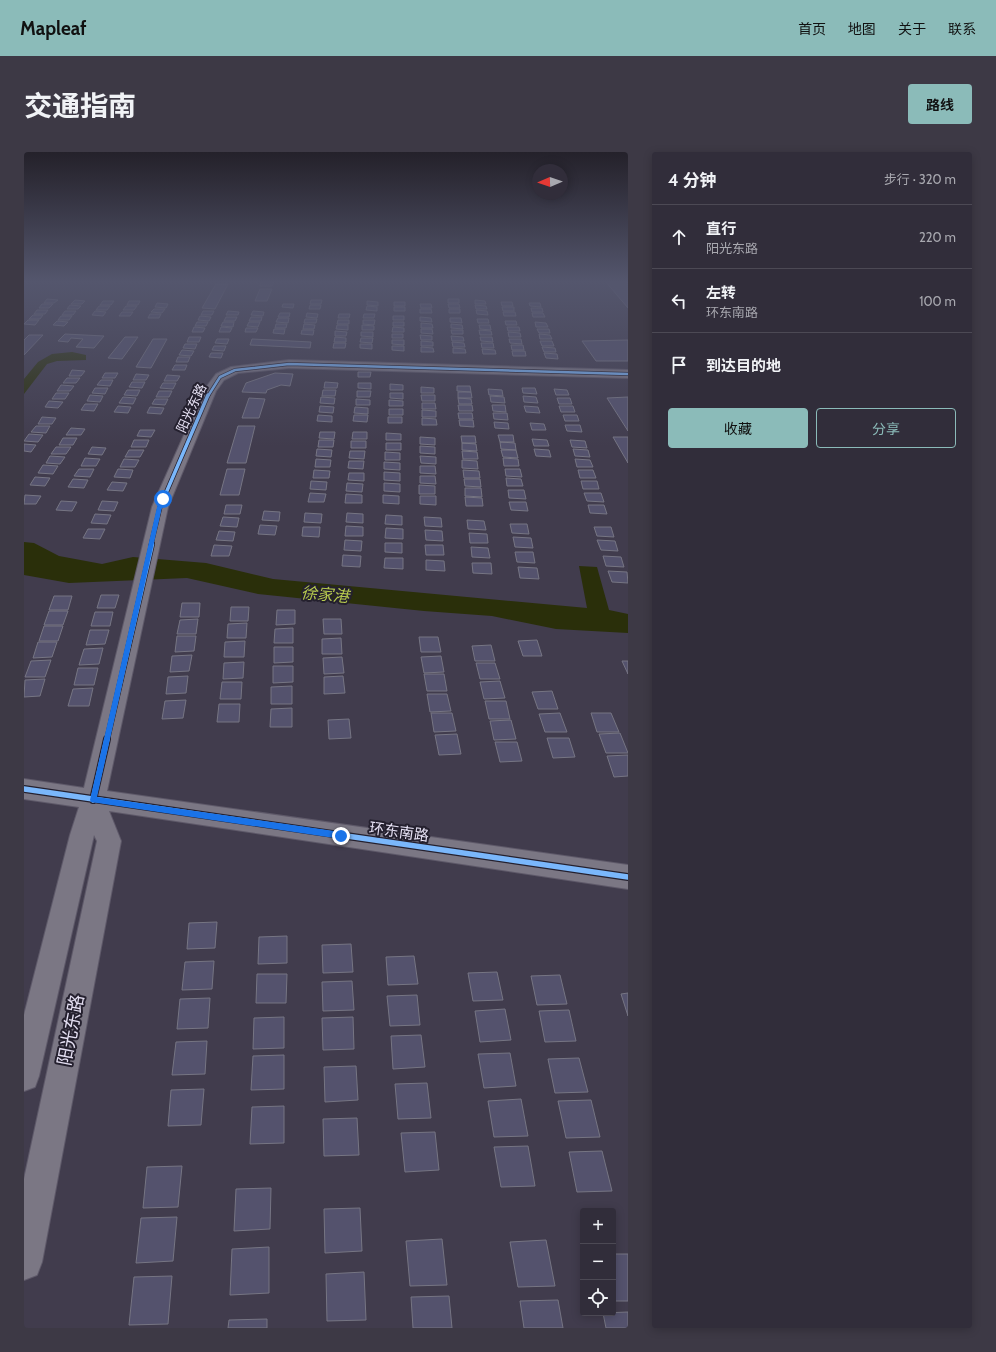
<!DOCTYPE html>
<html lang="zh">
<meta charset="utf-8">
<style>
body{margin:0;font-family:Cabin,"Noto Sans SC",sans-serif;background:#3d3945;color:#f1f3f6}
.controls{position:absolute;right:12px;bottom:12px;display:grid;overflow:hidden;border-radius:4px;box-shadow:0 2px 10px #0003}
.controls button{width:36px;height:36px;display:grid;place-items:center;padding:0;border:0;border-bottom:1px solid #4c4954;background:#312d3a;color:#f1f3f6;font:20px sans-serif}
.compass{position:absolute;left:508px;top:12px;width:36px;height:36px;border-radius:50%;background:#312d3a;box-shadow:0 2px 10px #0003;rotate:268deg}
.stop{position:absolute;width:12px;height:12px;margin:-9px;border:3px solid #1a73e8;border-radius:50%;background:#fff}
.stop.end{background:#1a73e8;border-color:#fff;box-shadow:0 1px 4px #0008}
.list{margin:0;padding:0;list-style:none}
h2{display:flex;justify-content:space-between;align-items:center;height:52px;margin:0;padding:0 16px;font-size:17px}
h2 small{font-size:13px;font-weight:400;color:#a8a8af}
.list li{display:grid;grid-template-columns:26px 1fr auto;gap:12px;align-items:center;box-sizing:border-box;height:64px;padding:0 16px;border-top:1px solid #4c4954}
.list b{display:block;font-size:15px;white-space:nowrap}
.list p{margin:0;font-size:13px;white-space:nowrap;color:#a8a8af}
.list em{font-size:13px;font-style:normal;color:#a8a8af}
.actions{display:flex;gap:8px;padding:12px 16px}
.actions a{flex:1;padding:9px 0;border:1px solid #8bbbb9;border-radius:4px;text-align:center;font-size:14px;color:#8bbbb9}
.actions .main{background:#8bbbb9;color:#111}
.icon{flex:none;width:22px;height:22px;fill:none;stroke:currentColor;stroke-width:2;stroke-linecap:round;stroke-linejoin:round}
.map{position:relative;flex:none;width:604px;height:1176px;overflow:hidden;border-radius:4px}
header{display:flex;align-items:center;gap:24px;box-sizing:border-box;height:56px;padding:0 20px;background:#8bbbb9;color:#111}
header strong{font-size:19px}
nav{display:flex;gap:22px;margin-inline-start:auto;font-size:14px}
.intro{display:flex;align-items:center;justify-content:space-between;box-sizing:border-box;height:96px;padding:0 24px}
h1{margin:0;font-size:28px}
.button{padding:10px 18px;border-radius:4px;background:#8bbbb9;color:#111;font-size:14px;font-weight:700}
main{display:flex;gap:24px;padding:0 24px}
aside{flex:1;background:#312d3a;border-radius:4px;box-shadow:0 2px 10px #0003}
.map>svg:first-child{display:block}
.water{fill:#2a2f0a}
.building{fill:#54526d;stroke:#767583}
.lines{fill:none;stroke-linecap:round;stroke-linejoin:round}
.secondary-casing{stroke:#5e5969;stroke-width:2}
.secondary{fill:#7b7784;fill-rule:evenodd}
.cycleway-far3-casing{stroke:#24202e;stroke-width:4}
.cycleway-far2-casing{stroke:#24202e;stroke-width:5}
.cycleway-far1-casing{stroke:#24202e;stroke-width:6}
.cycleway-casing{stroke:#24202e;stroke-width:8}
.cycleway-far3{stroke:#7ab7fb;stroke-width:2.5}
.cycleway-far2{stroke:#7ab7fb;stroke-width:3.5}
.cycleway-far1{stroke:#7ab7fb;stroke-width:4.5}
.cycleway{stroke:#7ab7fb;stroke-width:5.5}
.route{fill:#1a73e8}
.labels{text-anchor:middle;stroke-width:4;stroke-linejoin:round;paint-order:stroke}
.far-street-label{font-size:13px;fill:#e5e0f3;stroke:#24202e}
.street-label{font-size:15px;fill:#e5e0f3;stroke:#24202e}
.water-label{font-size:16px;font-style:italic;fill:#b7cb4e;stroke:#24202e}
.near-street-label{font-size:18px;fill:#e5e0f3;stroke:#24202e}
</style>
<header>
<strong>Mapleaf</strong>
<nav><a>首页</a><a>地图</a><a>关于</a><a>联系</a></nav>
</header>
<div class="intro"><h1>交通指南</h1><a class="button">路线</a></div>
<main>
<div class="map">
<svg width="604" height="1176" viewBox="0 0 604 1176">
<rect width="100%" height="100%" fill="#413c4d"/>
<!-- water -->
<path class="water" d="M48,200L62,203V208L33,209L23,212L0,242V227L14,210L28,202Z
M0,390L10,391L35,404L78,412L109,405L182,411L249,427L563,456L555,414L573,415L585,458L604,462V481L532,477L468,464L400,459L234,442L163,426L45,431L0,423Z"/>
<!-- building -->
<path class="building" d="M237,129H250L248,134H236Z
M581,129H604V156Z
M192,132H204L191,157L178,156Z
M236,137H248L243,149H231Z
M23,147L34,148L30,151H20Z
M424,147H435V151H424Z
M51,148L61,149L58,152H47Z
M287,148H298L297,152H286Z
M451,148L461,149L462,152H451Z
M79,149H90L87,153H76Z
M105,149H116L114,153H103Z
M343,149L354,150V154L343,153Z
M370,150H381V154H370Z
M477,150H488L489,154H478Z
M133,151L144,152L142,156L131,155Z
M505,151H516L517,155L506,154Z
M18,152H29L25,156H15Z
M259,152H270L269,156L258,155Z
M396,152H407L408,156H397Z
M424,152H435L436,156H425Z
M46,153L57,154L54,157H43Z
M286,153H297L296,157H285Z
M451,153L462,154L463,157H452Z
M75,154H86L83,158H72Z
M102,154H113L110,158H99Z
M343,154L353,155V159L342,158Z
M370,155H381V159H370Z
M478,155H490V159H479Z
M507,156H518L519,160H508Z
M130,157H141L138,161L127,160Z
M396,157H407L408,161H396Z
M425,157H436V161H425Z
M13,158H24L21,162H10Z
M452,158L463,159L464,163L453,162Z
M41,159H52L49,163H38Z
M71,159L82,160L79,164L68,163Z
M179,159H190L188,163H177Z
M204,159L215,160L214,163H202Z
M229,159L240,160L239,164L227,163Z
M98,160H109L106,164H95Z
M479,160H491L492,164H480Z
M256,161H266L265,165H254Z
M283,161L294,162L293,166L282,165Z
M508,161H519L521,165H509Z
M126,162H137L135,166H124Z
M315,162H326L325,166H314Z
M340,162H351L350,166H339Z
M9,163H19L16,167H5Z
M37,164H48L45,168H34Z
M176,164L187,165L185,169L174,168Z
M369,164H380V168H369Z
M202,165H213L211,169H200Z
M227,165H238L237,169H225Z
M396,165L407,166L408,170L396,169Z
M254,166H265L264,171L252,170Z
M426,166H437L438,171L426,170Z
M281,167H293L292,171H280Z
M453,167H464L465,171H454Z
M4,168H15L11,173L0,172Z
M314,168H325V172H313Z
M339,168H351L350,173L339,172Z
M33,169L44,170L40,174L29,173Z
M481,169H492L493,173H482Z
M173,170H184L182,174H171Z
M199,170H210L209,175L197,174Z
M225,170H236L234,175L223,174Z
M369,170H380V174H369Z
M511,170L522,171L524,175H512Z
M397,171L408,172L409,176H397Z
M252,172H263L262,176H251Z
M280,172L291,173L290,177H279Z
M427,172L438,173L439,177L427,176Z
M313,173H324V178L312,177Z
M338,173L350,174V178H338Z
M455,173H466L467,178L456,177Z
M170,175L181,176L179,180H168Z
M197,175L208,176L206,180H195Z
M369,175L380,176V180H368Z
M483,175H495L496,179H484Z
M222,176H234L232,180H221Z
M250,177H261L260,182L249,181Z
M397,177H408L409,182L397,181Z
M513,177H525L526,181H515Z
M278,178H290L289,183L277,182Z
M427,178H439V182H428Z
M455,178L467,179L468,183H456Z
M311,179L323,180L322,184H311Z
M337,180H349V185L337,184Z
M484,180L496,181L497,185H485Z
M41,182L80,184L70,196L52,195L59,187L47,186L44,190L34,189Z
M368,182H379V186H368Z
M515,182L526,183L528,187H516Z
M5,183H19L0,203V188Z
M396,183L408,184V188H397Z
M427,184L439,185L440,189H428Z
M101,185H114L98,207L84,206Z
M165,185H177L175,190H163Z
M311,185L322,186V190H310Z
M456,185H468L469,190L457,189Z
M337,186H349L348,191L336,190Z
M129,187H143L127,216L112,215Z
M193,187H205L203,192L191,191Z
M228,187L287,190L286,196L226,193Z
M485,187H497L498,192L486,191Z
M368,188H380V193L368,192Z
M604,188V209H572L558,189Z
M397,189L409,190V194H397Z
M516,189H528L530,194H518Z
M428,190L440,191L441,195H429Z
M310,191H322L321,196H309Z
M457,191H469L470,196H458Z
M161,192H173L171,197L159,196Z
M336,192H348V197L336,196Z
M487,193H499L500,198H488Z
M190,194H202L200,199L188,198Z
M368,194H380V199L368,198Z
M397,195L409,196L410,200H397Z
M518,195L531,196L532,200H520Z
M429,196L441,197L442,201H429Z
M458,197L471,198L472,202H459Z
M158,198L170,199L167,204L155,203Z
M488,199H501L502,204H489Z
M187,201H199L197,206L185,205Z
M520,201L533,202L534,207L522,206Z
M154,205H166L164,210H152Z
M151,213H163L161,218H148Z
M48,218L61,219L57,224H45Z
M334,220H347L346,225H334Z
M81,221H94L91,226H78Z
M251,221L269,222L266,234L257,233L243,238L242,241L218,240L222,231Z
M112,222L125,223L122,228H109Z
M143,223L156,224L153,229H140Z
M43,226H56L52,231H39Z
M77,228H89L86,234L73,233Z
M108,230H121L118,236L105,235Z
M301,230L314,231L313,236H300Z
M139,231H152L149,237L136,236Z
M334,231H347V237L334,236Z
M366,232L379,233V238H366Z
M37,233L50,234L46,239H33Z
M433,234H446L447,240L433,239Z
M397,235L410,236V241H397Z
M71,236H84L81,242L68,241Z
M498,236H511L513,242L499,241Z
M464,237L478,238L479,244L465,243Z
M530,237L543,238L545,243H532Z
M103,238H116L113,244L100,243Z
M299,238H312L311,244H298Z
M135,239H148L145,245H132Z
M333,239H347L346,245H333Z
M434,240H447L448,246H434Z
M32,241H45L41,247H28Z
M366,241H379V247L366,246Z
M66,243L79,244L76,250L63,249Z
M397,243H411V249H398Z
M466,244L480,245L481,251L467,250Z
M499,244L512,245L514,251L500,250Z
M99,245L112,246L109,252L95,251Z
M297,245L311,246L310,252L296,251Z
M604,245V279L583,246Z
M225,246L241,247L235,266H218Z
M434,246L447,247L448,252H435Z
M533,246H546L548,252H535Z
M131,247H144L141,253L128,252Z
M332,247L346,248V253H332Z
M365,248L379,249V254H365Z
M25,249L39,250L34,256L21,255Z
M398,251H411L412,257H398Z
M61,252H74L70,259L57,258Z
M434,253H448L449,259H435Z
M468,253H481L482,260L469,259Z
M94,254L107,255L104,261L90,260Z
M296,254L310,255L309,261L295,260Z
M500,254L514,255L516,261L502,260Z
M535,254H549L551,260H537Z
M126,255L140,256L137,262L123,261Z
M331,255L344,256V262L330,261Z
M365,257H379V263H365Z
M398,258L412,259V265H398Z
M434,261H448L449,267H435Z
M469,261H483L484,268L470,267Z
M294,263L308,264V270L293,269Z
M330,263H344L343,270L329,269Z
M539,263H553L555,269H541Z
M18,265L32,266L28,272H14Z
M364,265H378V271H364Z
M398,266L412,267L413,273H398Z
M435,268H449L450,275L436,274Z
M470,270L484,271L485,277L471,276Z
M506,271L520,272L522,278H508Z
M541,273H556L558,280L543,279Z
M12,274H26L22,281L7,280Z
M214,274H231L222,311H203Z
M47,276L61,277L57,283H42Z
M116,278H131L127,285L113,284Z
M296,280H311L310,287L295,286Z
M329,280H343V287H328Z
M362,281L377,282V288H362Z
M5,282L19,283L14,290L0,289Z
M474,283H489L490,290H476Z
M437,284H451L452,291H438Z
M396,285L411,286V293L396,292Z
M589,285H604V311Z
M39,286H53L49,293H35Z
M508,287L523,288L525,294H510Z
M110,288H125L122,295H107Z
M295,288H310L309,295H294Z
M546,288L561,289L563,296L548,295Z
M327,289H342V296H327Z
M476,290L491,291L492,298L477,297Z
M362,291H377V298H362Z
M438,291L452,292L453,299L438,298Z
M0,292L12,293L7,300L0,299Z
M396,294L411,295V302L396,301Z
M32,295H47L42,302H27Z
M68,295L82,296L78,303L64,302Z
M293,297L308,298L307,305L292,304Z
M510,297L525,298L527,305L512,304Z
M549,297L564,298L566,305L551,304Z
M105,298H120L116,305H101Z
M477,298H492L494,306L479,305Z
M326,299H341L340,307L325,306Z
M438,299L453,300L454,307H439Z
M361,300L376,301V308H361Z
M26,304L41,305L36,312L22,311Z
M396,304L412,305V312L397,311Z
M61,306L76,307L72,314H57Z
M479,306L494,307L495,314H480Z
M100,307L115,308L111,315H96Z
M292,307L307,308L306,315H291Z
M551,307L566,308L569,315H553Z
M438,308L453,309L454,317L438,316Z
M325,309H340L339,317L324,316Z
M360,310L376,311V318L360,317Z
M19,313L34,314L29,322L14,321Z
M396,314H411L412,322L396,321Z
M55,317H70L66,325L50,324Z
M94,317L109,318L106,326L90,325Z
M203,317H221L215,343H196Z
M481,317H496L498,325L482,324Z
M290,318L306,319L305,326H289Z
M439,318L455,319L456,326H440Z
M554,318H569L572,326H556Z
M360,320L376,321V329L360,328Z
M325,321H340V329L324,328Z
M396,324H411L412,332L396,331Z
M11,325L26,326L21,334L6,333Z
M482,326L497,327L499,334H483Z
M49,327L64,328L60,336L44,335Z
M440,327H456L457,335L441,334Z
M287,329L303,330L302,338L286,337Z
M557,329H573L575,337H559Z
M88,330L103,331L99,339L83,338Z
M323,331L339,332L338,340L322,339Z
M360,331L376,332V340L360,339Z
M395,333L411,334V342H395Z
M441,336H457L458,345L441,344Z
M484,338H500L502,347L485,346Z
M286,341L302,342L300,350H284Z
M560,341H577L580,350L563,349Z
M322,342L338,343V351H321Z
M1,343L17,344L12,352H0Z
M359,343L375,344V352L359,351Z
M396,344H412V353L396,352Z
M441,345L458,346L459,354H442Z
M37,349L53,350L48,359L32,358Z
M78,349L94,350L90,359L74,358Z
M485,350H502L504,359L487,358Z
M202,353H218L216,362H200Z
M564,353H580L583,362L566,361Z
M240,359L256,360L255,369L238,368Z
M281,361L298,362L297,371L280,370Z
M323,361L339,362V371L322,370Z
M71,362L87,363L83,372L67,371Z
M362,363L378,364V373L361,372Z
M199,365L215,366L213,375L196,374Z
M400,365L417,366L418,375L401,374Z
M443,368L460,369L462,378L444,377Z
M486,372H503L505,382L488,381Z
M236,373L253,374L251,383L234,382Z
M322,374L339,375V384H321Z
M279,375H296L295,385L278,384Z
M570,375H587L590,385L573,384Z
M362,376L379,377V387L361,386Z
M64,377H81L76,387L59,386Z
M401,378L418,379L419,389L402,388Z
M195,379L211,380L209,389L192,388Z
M445,381L463,382L464,391H446Z
M489,385L507,386L509,396L491,395Z
M321,388L338,389L337,399L320,398Z
M573,388L591,389L594,399L577,398Z
M361,391H378V401L361,400Z
M190,393L208,394L205,404H187Z
M401,393H419L420,403H402Z
M447,395L464,396L466,406L448,405Z
M491,400H509L511,411L493,410Z
M319,403L337,404L336,415L318,414Z
M579,404L597,405L600,415L582,414Z
M361,406H379V417L360,416Z
M402,408L420,409L421,419L402,418Z
M448,411H467L468,422L449,421Z
M494,415L513,416L515,427L496,426Z
M584,419L603,420L604,431L588,430Z
M77,443H95L91,456H73Z
M30,444H48L44,458H25Z
M158,451H176L175,465H156Z
M207,455H225L224,469H206Z
M253,458H271V472L252,473Z
M25,459H44L39,473H20Z
M71,460H89L86,474H67Z
M174,467L172,482H153L156,468Z
M299,467H317L318,482H300Z
M223,471L222,486H203L204,472Z
M20,474H39L34,489H15Z
M269,476V491H250L251,477Z
M66,478H85L81,492L62,493Z
M153,484H172L170,499L151,500Z
M395,485H414L417,500H397Z
M317,486L318,502H298V487Z
M513,488L518,504H499L494,489Z
M221,489L220,505H200L201,490Z
M14,490H33L28,505L9,506Z
M467,493L471,509H451L448,494Z
M250,495H269V510L250,511Z
M79,496L75,512L55,513L60,497Z
M168,503L165,519L146,520L148,504Z
M417,504L420,520L400,521L397,505Z
M318,505L320,521L300,522L299,506Z
M27,508L21,525H1L7,509Z
M598,509H604V522Z
M220,510L219,526L199,527L200,511Z
M452,511H471L476,527H456Z
M249,514H269V530L249,531Z
M54,516H74L70,533H50Z
M400,522H420L423,539H403Z
M164,524L162,541L142,542L144,525Z
M319,524L321,541L300,542V525Z
M21,527L16,544L0,545L1,528Z
M476,529L481,546L460,547L456,530Z
M198,530H218L217,547H196Z
M268,534V552H247V535Z
M69,536L65,554H44L49,537Z
M528,539L534,557H514L508,540Z
M403,542H423L427,559L406,560Z
M162,548L159,566L138,567L141,549Z
M461,549H482L486,567H465Z
M195,552H216L215,570H193Z
M268,556V575H246L247,557Z
M407,561H428L432,579L410,580Z
M536,561L543,580H521L515,562Z
M567,561H587L595,580H573Z
M325,567L327,586L305,587L304,568Z
M487,568L492,587L470,588L466,569Z
M596,581L604,601H582L575,582Z
M433,582L437,602L415,603L411,583Z
M523,586H545L551,605L529,606Z
M471,590H493L498,609L476,610Z
M604,603V624L590,625L583,604Z
M193,770L191,796L163,797L165,771Z
M263,784V811L234,812L235,785Z
M327,792L329,820L299,821L298,793Z
M390,804L394,832L364,833L362,805Z
M190,809L188,837L158,838L161,810Z
M473,820L479,848L449,849L444,821Z
M233,822H263L262,851H232Z
M536,823L543,852L513,853L507,824Z
M328,829L330,858L299,859L298,830Z
M604,841V864L597,842Z
M393,843L396,873L366,874L363,844Z
M186,846L184,876L153,877L156,847Z
M481,857L487,888L456,890L451,859Z
M545,858L552,889L521,890L515,859Z
M260,865V896L229,897L230,866Z
M329,865L330,897L299,898L298,866Z
M397,883L401,915L369,917L367,884Z
M183,889L181,922L148,923L152,890Z
M486,901L492,934L460,936L454,902Z
M260,903V937L227,938L229,904Z
M555,906L564,940L531,941L524,907Z
M332,914L334,948L301,950L300,915Z
M403,931L407,966L374,967L371,932Z
M180,937L177,973L144,974L147,938Z
M497,947L504,984L470,985L464,949Z
M567,948L576,985L542,986L534,949Z
M260,954V991L226,992L228,955Z
M333,966L335,1003L300,1004L299,967Z
M411,980L415,1018L381,1020L377,981Z
M504,994L511,1034L477,1035L470,995Z
M578,999L588,1039L553,1040L545,1000Z
M158,1014L154,1055L119,1056L123,1015Z
M247,1036L246,1077L210,1079L212,1037Z
M336,1056L338,1099L301,1101L300,1057Z
M153,1065L149,1109L112,1111L117,1066Z
M418,1087L423,1133L386,1134L382,1089Z
M522,1088L531,1134L494,1135L486,1090Z
M245,1095V1141L206,1143L208,1097Z
M589,1102H604V1149H589Z
M340,1120L342,1168L303,1169L302,1122Z
M148,1124L144,1172L105,1173L110,1125Z
M425,1144L428,1176H389L387,1145Z
M534,1148L539,1176H500L496,1149Z
M604,1160V1176H582L579,1161Z
M243,1167V1176H204L205,1168Z"/>
<g class="lines">
<!-- secondary casing -->
<g class="secondary-casing">
<path id="secondary" d="M265,208L604,218V226L265,216L214,221L200,228L192,239L144,355L83,639L604,713V737L85,659L97,689L18,1110L13,1123L0,1128V1027L73,689L70,683L15,924L11,935L0,939V863L46,683L55,655L0,647V627L60,636L128,355L180,238L192,222L207,215Z"/>
</g>
<!-- secondary -->
<use href="#secondary" class="secondary"/>
<!-- cycleway-far3 casing -->
<g class="cycleway-far3-casing">
<path id="cycleway-far3" d="M184,244L196,225L211,218L265,212L604,222"/>
</g>
<!-- cycleway-far2 casing -->
<g class="cycleway-far2-casing">
<path id="cycleway-far2" d="M127,393L136,355L184,243"/>
</g>
<!-- cycleway-far1 casing -->
<g class="cycleway-far1-casing">
<path id="cycleway-far1" d="M83,588L128,392"/>
</g>
<!-- cycleway casing -->
<g class="cycleway-casing">
<path id="cycleway" d="M0,637L604,725
M69,648L83,587"/>
</g>
<!-- cycleway-far3 -->
<use href="#cycleway-far3" class="cycleway-far3"/>
<!-- cycleway-far2 -->
<use href="#cycleway-far2" class="cycleway-far2"/>
<!-- cycleway-far1 -->
<use href="#cycleway-far1" class="cycleway-far1"/>
<!-- cycleway -->
<use href="#cycleway" class="cycleway"/>
</g>
<!-- sky -->
<linearGradient id="sky" x2="0" y2="1"><stop stop-color="#24212a"/><stop offset="0.44" stop-color="#54566d"/><stop offset="1" stop-color="#54566d" stop-opacity="0"/></linearGradient>
<rect width="604" height="294" fill="url(#sky)"/>
<!-- route -->
<path class="route" d="M137,346L141,347L138,355L73,645L317,680L320,681V686L317,687L67,650L66,648L133,355Z"/>
<g class="labels">
<!-- far-street labels -->
<g class="far-street-label">
<text transform="translate(167 256) rotate(-65)" y="5">阳光东路</text>
</g>
<!-- street labels -->
<g class="street-label">
<text transform="translate(375 680) rotate(8)" y="5">环东南路</text>
</g>
<!-- water labels -->
<g class="water-label">
<text transform="translate(301 442) rotate(5)" y="6">徐家港</text>
</g>
<!-- near-street labels -->
<g class="near-street-label">
<text transform="translate(47 878) rotate(-79)" y="6">阳光东路</text>
</g>
</g>
</svg>
<div class="controls">
<button>+</button>
<button>−</button>
<button><svg class="icon" aria-label="locate" viewBox="0 0 24 24"><circle cx="12" cy="12" r="6"/><path d="M12 2v4M12 18v4M2 12h4M18 12h4"/></svg></button>
</div>
<svg class="compass" viewBox="-18 -18 36 36"><path d="M0-13l5 13h-10z" fill="#e53935"/><path d="M0 13l5-13h-10z" fill="#a8a8af"/></svg>
<div class="stop" style="left:139px;top:347px"></div>
<div class="stop end" style="left:317px;top:684px"></div>
</div>
<aside>
<h2>4 分钟<small>步行 · 320 m</small></h2>
<ul class="list">
<li><svg class="icon" aria-label="ahead" viewBox="0 0 24 24"><path d="M12 20V5M6 11l6-6 6 6"/></svg><div><b>直行</b><p>阳光东路</p></div><em>220 m</em></li>
<li><svg class="icon" aria-label="left" viewBox="0 0 24 24"><path d="M17 20v-9H6M10 6l-5 5 5 5"/></svg><div><b>左转</b><p>环东南路</p></div><em>100 m</em></li>
<li><svg class="icon" aria-label="arrive" viewBox="0 0 24 24"><path d="M6 21V4h12l-3 4 3 4H6"/></svg><div><b>到达目的地</b></div></li>
</ul>
<div class="actions"><a class="main">收藏</a><a>分享</a></div>
</aside>
</main>
